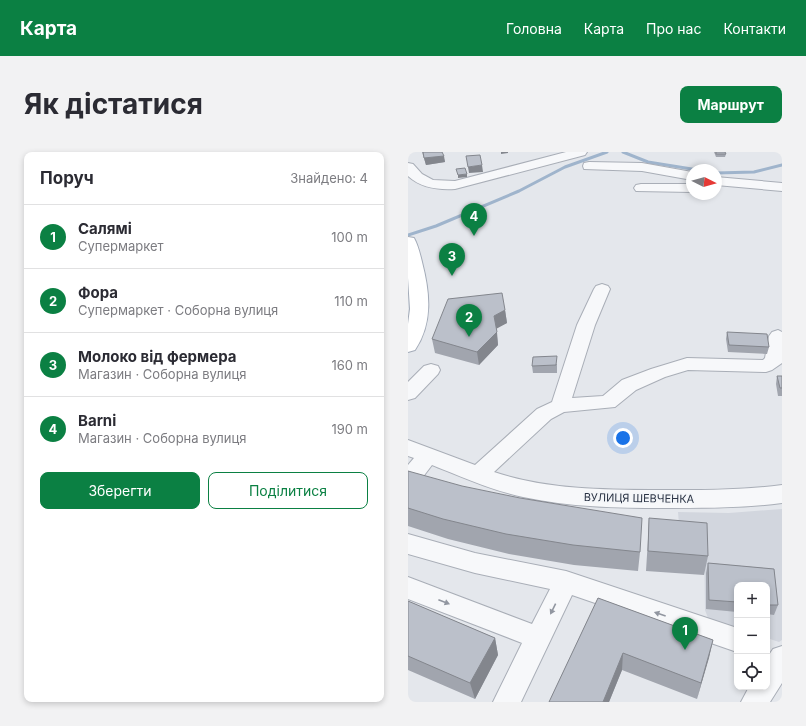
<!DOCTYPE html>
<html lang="uk">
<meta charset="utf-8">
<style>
body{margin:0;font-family:Inter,sans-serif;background:#f2f2f3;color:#2b2b33}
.controls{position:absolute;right:12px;bottom:12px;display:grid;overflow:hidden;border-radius:8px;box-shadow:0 2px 6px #0003}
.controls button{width:36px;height:36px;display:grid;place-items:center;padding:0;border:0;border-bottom:1px solid #e1e1e2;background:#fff;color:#2b2b33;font:20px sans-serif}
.compass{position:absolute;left:278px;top:12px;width:36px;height:36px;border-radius:50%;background:#fff;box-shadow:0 2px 6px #0003;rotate:96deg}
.you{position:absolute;left:215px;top:286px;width:14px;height:14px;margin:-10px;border:3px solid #fff;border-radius:50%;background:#1a73e8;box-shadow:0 0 0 6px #1a73e833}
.badge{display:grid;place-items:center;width:26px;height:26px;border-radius:50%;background:#0b8043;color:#fff;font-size:13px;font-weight:700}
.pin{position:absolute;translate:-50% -33px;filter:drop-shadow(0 1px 2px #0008)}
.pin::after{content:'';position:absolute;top:21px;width:14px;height:12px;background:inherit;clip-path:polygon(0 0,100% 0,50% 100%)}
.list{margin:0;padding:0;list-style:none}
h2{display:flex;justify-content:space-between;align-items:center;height:52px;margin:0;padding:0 16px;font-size:17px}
h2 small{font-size:13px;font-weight:400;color:#7c7c81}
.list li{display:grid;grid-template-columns:26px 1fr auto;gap:12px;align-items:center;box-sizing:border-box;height:64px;padding:0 16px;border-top:1px solid #e1e1e2}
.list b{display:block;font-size:15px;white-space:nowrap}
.list p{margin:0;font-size:13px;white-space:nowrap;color:#7c7c81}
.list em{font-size:13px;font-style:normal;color:#7c7c81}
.actions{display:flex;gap:8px;padding:12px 16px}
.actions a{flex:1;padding:9px 0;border:1px solid #0b8043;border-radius:8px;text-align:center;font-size:14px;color:#0b8043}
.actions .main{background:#0b8043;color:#fff}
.icon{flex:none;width:22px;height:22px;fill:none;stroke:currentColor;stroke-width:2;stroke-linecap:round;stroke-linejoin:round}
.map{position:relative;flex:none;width:374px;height:550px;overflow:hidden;border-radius:8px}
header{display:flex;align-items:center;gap:24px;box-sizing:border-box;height:56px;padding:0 20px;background:#0b8043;color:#fff}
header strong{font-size:19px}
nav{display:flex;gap:22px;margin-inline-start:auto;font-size:14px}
.intro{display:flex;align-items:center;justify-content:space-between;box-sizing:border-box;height:96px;padding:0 24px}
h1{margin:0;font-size:28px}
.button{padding:10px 18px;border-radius:8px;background:#0b8043;color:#fff;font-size:14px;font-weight:700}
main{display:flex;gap:24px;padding:0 24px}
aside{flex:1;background:#fff;border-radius:8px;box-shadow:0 2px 6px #0003}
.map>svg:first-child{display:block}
.built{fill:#d2d6de}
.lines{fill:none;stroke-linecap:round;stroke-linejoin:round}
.stream{stroke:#9fb4cc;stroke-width:3}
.minor-casing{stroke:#a9aeb7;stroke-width:2}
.major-casing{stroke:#a3abb8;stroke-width:2}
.minor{fill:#f7f8fa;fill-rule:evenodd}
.major{fill:#fff;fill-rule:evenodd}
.wall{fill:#a1a5ae}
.shaded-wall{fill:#83868d}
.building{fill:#bbc0ca;stroke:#83868d}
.oneway{fill:#9196a0}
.labels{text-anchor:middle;stroke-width:3.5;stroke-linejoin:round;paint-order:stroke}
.street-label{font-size:11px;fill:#2b3445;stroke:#f4f6f9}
</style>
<header>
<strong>Карта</strong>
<nav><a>Головна</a><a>Карта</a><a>Про нас</a><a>Контакти</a></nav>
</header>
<div class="intro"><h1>Як дістатися</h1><a class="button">Маршрут</a></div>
<main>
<aside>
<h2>Поруч<small>Знайдено: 4</small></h2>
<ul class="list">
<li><span class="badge">1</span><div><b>Салямі</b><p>Супермаркет</p></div><em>100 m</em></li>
<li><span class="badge">2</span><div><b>Фора</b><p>Супермаркет · Соборна вулиця</p></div><em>110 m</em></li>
<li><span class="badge">3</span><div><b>Молоко від фермера</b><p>Магазин · Соборна вулиця</p></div><em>160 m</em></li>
<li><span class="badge">4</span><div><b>Barni</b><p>Магазин · Соборна вулиця</p></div><em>190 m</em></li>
</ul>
<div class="actions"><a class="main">Зберегти</a><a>Поділитися</a></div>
</aside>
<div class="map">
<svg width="374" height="550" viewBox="0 0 374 550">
<rect width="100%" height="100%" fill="#e4e7ec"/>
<!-- built -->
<path class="built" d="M374,357V488L371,490L359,486V433H329V478L301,469L297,458L296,375L271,373L270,360L321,361Z"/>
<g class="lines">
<!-- stream -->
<path class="stream" d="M215,0L240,10L290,18
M308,21L346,20L374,13
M0,83L28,74L111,39L157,15L199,0"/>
<!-- minor casing -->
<g class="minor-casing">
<path id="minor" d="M158,0H179L177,3L47,37C30,38 13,36 0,24V11L5,12L14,22L25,28L47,29Z
M181,10L234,11L284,20V28L234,19L176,17L175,14L176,11Z
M308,25L374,31V39L308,33Z
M233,32H284V40L228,39L226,36L228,33Z
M194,132L200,134L202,137L187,173L164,246L195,244L214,228L243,217L279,206L355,208L357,206L361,184L364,180L370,178L374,180V211L364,218L358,220L280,218L257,225L228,238L207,255L156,260L143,267L86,320C140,338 199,338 255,338C295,338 335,338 374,333V351C335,356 296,356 256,356C209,356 161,355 115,345C83,338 54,325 24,313L8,334L0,336V313L6,306L0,304V288L67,313L129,257L144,250L169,173L186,137L188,134Z
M23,212L30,214L32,218L30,222L7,246L0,248V230L16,214Z
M0,382L67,401L158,419L329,476V500L164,443L113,550H85L114,491L0,447V425L124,472L142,437L67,421L0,402Z
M374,494V531L362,550H333L341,535H359V506L365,497Z"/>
</g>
<!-- major casing -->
<g class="major-casing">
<path id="major" d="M0,85L6,86C10,93 12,102 14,110C22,141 25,171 7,198L0,200V172L2,157L0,126Z"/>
</g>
<!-- minor -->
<use href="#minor" class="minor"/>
<!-- major -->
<use href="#major" class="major"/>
</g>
<!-- wall -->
<path class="wall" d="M14,0H34L37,10L18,13Z
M306,0H317L318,2L317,5H308Z
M97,158L99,171L88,176L90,193L71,213L27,201L24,187Z
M319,180L361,195L359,202L320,200L318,187Z
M149,212V221H125L124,214Z
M369,224H374V244H370L368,232Z
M0,319L232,400L230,419L166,413L101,402L40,387L0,374Z
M241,366L300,404L296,423L238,419L240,387Z
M300,411L366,417L370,453L366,463L359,462V433H329V460L298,457V421Z
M190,446L305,488L289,547L214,518L201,550H141Z
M0,449L87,486L90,503L67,547L0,518Z"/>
<!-- shaded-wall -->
<path class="shaded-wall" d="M93,0H100V1L93,2Z
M36,4L37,10L18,13L16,6Z
M74,13L75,20L61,21L60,15Z
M59,22V25L50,26V23Z
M97,158L99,171L88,177L86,164Z
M89,180L90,193L71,213L69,200Z
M87,486L90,503L67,547L62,531Z
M305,488L301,506L289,547L293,531Z
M215,501L214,518L201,550H195Z"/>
<!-- building -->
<path class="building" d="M15,0H34L36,4L16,6Z
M308,0H317L318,2H308Z
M72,3L74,13L60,15L58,4Z
M57,16L59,22L50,23L48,17Z
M94,141L97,158L86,164L89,180L69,200L24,187L40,147Z
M319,180L359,182L361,195L321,193Z
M149,204L148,213L124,214L125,205Z
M369,224H374V236H372Z
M0,319L54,334L112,346L234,366L232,400L165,393L98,382L35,367L0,356Z
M241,366L299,371L300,404L240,399Z
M300,411L366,417L370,453H359V433H329V450L301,448Z
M190,446L305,488L293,531L215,501L195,550H141Z
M0,449L87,486L62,531L0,504Z"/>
<!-- one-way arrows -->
<defs><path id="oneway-solid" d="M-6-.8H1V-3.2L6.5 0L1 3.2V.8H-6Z"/></defs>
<g class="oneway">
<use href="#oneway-solid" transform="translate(36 450) rotate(21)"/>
<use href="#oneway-solid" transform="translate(145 457) rotate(116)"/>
<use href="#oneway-solid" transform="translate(252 462) rotate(-161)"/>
</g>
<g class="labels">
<!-- street labels -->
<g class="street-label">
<text transform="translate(231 346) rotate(1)" y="4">ВУЛИЦЯ ШЕВЧЕНКА</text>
</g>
</g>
</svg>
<div class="controls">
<button>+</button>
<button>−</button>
<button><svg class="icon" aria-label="locate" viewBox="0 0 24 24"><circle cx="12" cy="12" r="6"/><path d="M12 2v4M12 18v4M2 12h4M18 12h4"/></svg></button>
</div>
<svg class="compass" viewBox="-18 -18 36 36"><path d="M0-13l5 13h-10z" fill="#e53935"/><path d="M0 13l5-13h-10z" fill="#7c7c81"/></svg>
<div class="you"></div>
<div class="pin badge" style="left:277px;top:498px">1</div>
<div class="pin badge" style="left:61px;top:185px">2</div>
<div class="pin badge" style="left:44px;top:124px">3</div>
<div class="pin badge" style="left:66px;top:84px">4</div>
</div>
</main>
